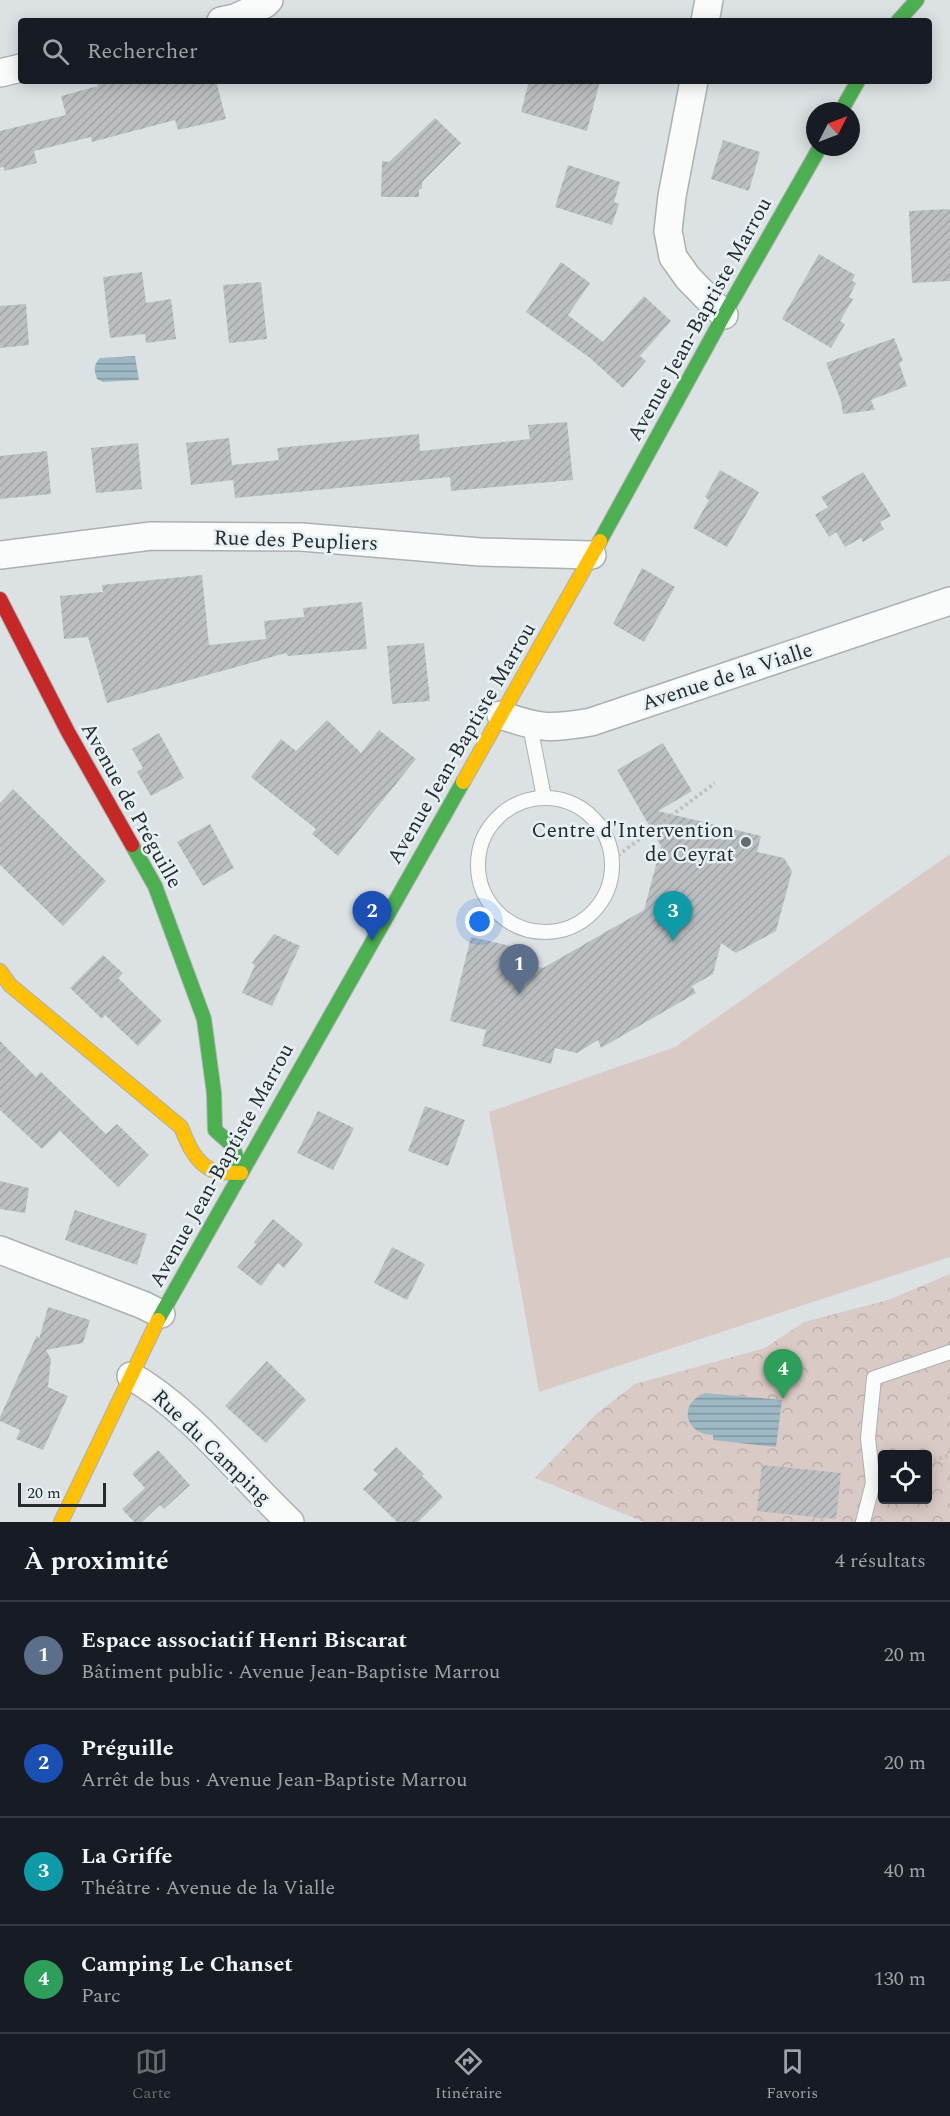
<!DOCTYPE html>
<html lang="fr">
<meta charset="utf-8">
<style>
body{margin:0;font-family:Spectral,serif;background:#20242c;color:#f1f3f6}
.controls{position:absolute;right:18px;bottom:18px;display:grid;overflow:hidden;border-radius:6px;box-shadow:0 3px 15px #0003}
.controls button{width:54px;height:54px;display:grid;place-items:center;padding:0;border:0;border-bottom:2px solid #363941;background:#171b24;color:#f1f3f6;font:30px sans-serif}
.compass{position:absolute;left:806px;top:102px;width:54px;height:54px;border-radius:50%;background:#171b24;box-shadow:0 3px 15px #0003;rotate:48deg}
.scale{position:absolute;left:18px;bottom:15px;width:88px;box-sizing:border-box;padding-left:6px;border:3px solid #272b2d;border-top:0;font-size:16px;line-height:21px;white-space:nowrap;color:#272b2d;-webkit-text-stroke:4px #e6f1f5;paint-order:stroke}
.you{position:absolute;left:480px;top:922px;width:21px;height:21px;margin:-15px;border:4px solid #fff;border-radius:50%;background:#1a73e8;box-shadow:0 0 0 9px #1a73e833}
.badge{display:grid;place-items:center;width:39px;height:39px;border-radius:50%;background:#666b6d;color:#fff;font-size:20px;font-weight:700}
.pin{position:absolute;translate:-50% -50px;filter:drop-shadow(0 2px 3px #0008)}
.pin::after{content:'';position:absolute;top:32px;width:21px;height:18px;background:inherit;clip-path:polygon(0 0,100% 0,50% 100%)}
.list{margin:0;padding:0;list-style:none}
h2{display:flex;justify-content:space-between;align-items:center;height:78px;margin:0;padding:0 24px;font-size:26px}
h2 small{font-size:20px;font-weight:400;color:#9ea1a6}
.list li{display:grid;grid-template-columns:39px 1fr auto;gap:18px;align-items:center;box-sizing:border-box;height:108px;padding:0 24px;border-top:2px solid #363941}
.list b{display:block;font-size:22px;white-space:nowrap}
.list p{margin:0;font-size:20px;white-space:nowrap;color:#9ea1a6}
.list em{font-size:20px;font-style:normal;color:#9ea1a6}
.icon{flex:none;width:33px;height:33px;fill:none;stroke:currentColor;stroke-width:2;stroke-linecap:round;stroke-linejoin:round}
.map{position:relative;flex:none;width:950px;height:1522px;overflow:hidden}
.search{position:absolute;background:#171b24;box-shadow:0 3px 15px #0003;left:18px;right:18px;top:18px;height:66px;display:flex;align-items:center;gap:15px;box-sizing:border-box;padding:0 21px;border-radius:6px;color:#9ea1a6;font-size:22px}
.sheet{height:510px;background:#171b24}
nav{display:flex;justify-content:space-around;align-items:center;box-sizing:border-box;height:84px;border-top:2px solid #363941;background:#171b24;font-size:16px;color:#9ea1a6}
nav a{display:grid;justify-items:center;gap:3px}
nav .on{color:#666b6d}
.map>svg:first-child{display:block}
.green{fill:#dacac5}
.park{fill:url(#park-crowns);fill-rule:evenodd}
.water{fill:url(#water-rules)}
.building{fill:url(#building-hatch)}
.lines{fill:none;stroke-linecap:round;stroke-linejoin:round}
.lane-casing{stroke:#acb0b1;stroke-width:16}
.street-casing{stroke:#acb0b1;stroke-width:30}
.fast-casing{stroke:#acb0b1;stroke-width:16}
.slow-casing{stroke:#acb0b1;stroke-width:16}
.jam-casing{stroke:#acb0b1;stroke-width:16}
.path{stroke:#c0c2c2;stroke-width:4;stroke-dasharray:3 3;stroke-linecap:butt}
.lane{stroke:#fafbfb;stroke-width:14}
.street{stroke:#fafbfb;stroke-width:27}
.fast{stroke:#4caf50;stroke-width:14}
.slow{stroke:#ffc107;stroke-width:14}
.jam{stroke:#c62828;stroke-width:14}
.poi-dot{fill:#666b6d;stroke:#e6f1f5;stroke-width:2}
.labels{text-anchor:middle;stroke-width:5;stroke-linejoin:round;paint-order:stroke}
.street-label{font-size:21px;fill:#272b2d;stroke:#e6f1f5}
.poi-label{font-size:21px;fill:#272b2d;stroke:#e6f1f5;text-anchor:end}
</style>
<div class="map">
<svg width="950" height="1522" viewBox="0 0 950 1522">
<defs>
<pattern id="park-crowns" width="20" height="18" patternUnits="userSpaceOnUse" patternTransform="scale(1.5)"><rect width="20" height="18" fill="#dacac5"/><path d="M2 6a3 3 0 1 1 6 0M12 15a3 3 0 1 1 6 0" fill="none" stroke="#bbaeaa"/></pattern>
<pattern id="water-rules" width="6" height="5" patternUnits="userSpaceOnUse" patternTransform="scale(1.5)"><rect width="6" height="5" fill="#9eb9c4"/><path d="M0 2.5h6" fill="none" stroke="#8197a0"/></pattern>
<pattern id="building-hatch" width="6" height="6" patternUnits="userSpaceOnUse" patternTransform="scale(1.5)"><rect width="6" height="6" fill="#bbbfc1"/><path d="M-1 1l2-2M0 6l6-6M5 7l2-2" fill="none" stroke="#a1a4a6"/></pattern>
</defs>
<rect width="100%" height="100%" fill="#dce2e4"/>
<!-- green -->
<path class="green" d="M950,854V1257L539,1392L489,1112L675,1047Z"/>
<!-- park -->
<path class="park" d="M950,1274V1522H644L535,1478L596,1414L635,1384L765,1348L804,1322L888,1300ZM882,1454H928V1500H882Z"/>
<!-- water -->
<path class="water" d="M135,356L139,380L103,382L97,379C94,370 93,365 100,358Z
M705,1393L782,1400L776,1447L713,1440V1435C684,1434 678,1403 705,1393Z"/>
<!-- building -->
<path class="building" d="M97,81H216L226,119L178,130L175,120L92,142L91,137L34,151L37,163L4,171V167L0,168V131L66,115L61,96L98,86Z
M529,81H600L587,131L521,112Z
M435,118L461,143L422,182V189H419V197H381L382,161L389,162Z
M723,140L760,152L749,191L711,179Z
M568,165L620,182L614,202L619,204L612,225L555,207Z
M950,209V281L912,283L909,211Z
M819,254L855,275L852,281L856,283L849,297L853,299L840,321L845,324L831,348L782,319Z
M561,262L590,283L568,315L603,342L644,296L671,321L640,356L646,361L623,388L590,358L526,312Z
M142,272L146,303L171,299L176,339L146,343L145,334L110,338L103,277Z
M261,282L267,339L229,343L223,285Z
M26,304L29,345L0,348V306Z
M894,338L903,361L899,363L907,386L871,400L875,410L843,414L841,401L826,363Z
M567,422L573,480L451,491L450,477L235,498L233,480L191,485L186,443L229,438L232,465L279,460L277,448L419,434L420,451L530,439L528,425Z
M138,443L142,489L96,493L91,448Z
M47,451L51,494L0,499V456Z
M720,470L759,492L727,547L693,528L709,500L705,497Z
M863,472L891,516L880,522L884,529L863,542L861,538L845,547L836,532L829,537L815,515L828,507L821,497Z
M642,568L675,587L644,642L613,624Z
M202,575L209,645L266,639L264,621L304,617L303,608L362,602L367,649L288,656L286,653L107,703L88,637L64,639L60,596L103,592L102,585Z
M424,643L430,701L392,704L387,646Z
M327,720L361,753L379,730L416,759L338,856L312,834L316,829L251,777L281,739L296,751Z
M159,733L184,778L151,796L137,772L143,768L132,749Z
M663,743L692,791L658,811L761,836L757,852L784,858L792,871L776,931L736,953L721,943L713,974L692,986L696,993L601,1048L598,1040L577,1053L555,1048L551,1064L482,1046L486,1030L450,1021L471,937L511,946L520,963L543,968L644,910L661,846L617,770Z
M13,789L106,881L63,926L0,865V803Z
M210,824L234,868L203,886L177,842Z
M274,934L300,946L272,1006L242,993L255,965L252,963Z
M103,955L123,973L118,978L162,1021L138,1046L105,1015L102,1019L70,988Z
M0,1041L36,1077L41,1072L106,1134L117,1124L149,1155L118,1187L60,1131L42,1149L0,1110Z
M425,1106L465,1120L448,1166L408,1151Z
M318,1111L354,1128L333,1170L297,1153Z
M0,1181L29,1188L25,1213L0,1209Z
M75,1210L147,1234L137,1265L65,1240Z
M273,1219L303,1244L284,1268L278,1263L261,1286L237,1267L256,1245L254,1242Z
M392,1247L425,1264L407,1300L374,1283Z
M48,1307L90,1320L83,1343L46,1350L51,1359L48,1387L68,1396L43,1450L16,1439L20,1430L0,1421V1417L37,1335L39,1339Z
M267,1361L306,1400L266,1443L225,1406Z
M396,1447L424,1474L422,1476L443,1497L418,1522H397L363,1489L378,1474L373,1470Z
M158,1450L190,1485L164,1509L160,1505L142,1522H134L122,1509L145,1488L132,1474Z
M762,1465L841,1473L836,1519L757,1511Z"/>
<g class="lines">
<!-- lane casing -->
<g class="lane-casing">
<path id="lane" d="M530,726L544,797
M478 865a67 67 0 1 1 134 0a67 67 0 1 1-134 0Z
M863,1522L873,1483L868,1438L874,1378L950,1352"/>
</g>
<!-- street casing -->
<g class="street-casing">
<path id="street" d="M221,21L235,18L265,4L269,0
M705,21L709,0
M0,73L21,68
M694,81L672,196L668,231L673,257L688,278L724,315
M0,555L151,536L302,537L480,552L592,555
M501,715C540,729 551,729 591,722L950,601
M0,1250L143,1305L161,1314
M131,1376C192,1411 239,1474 290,1522"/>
</g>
<!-- fast casing -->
<g class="fast-casing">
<path id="fast" d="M898,21L917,0
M841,111L858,81
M600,541L724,315L820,147
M132,845L155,886L204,1019L214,1093L215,1130L233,1146L241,1173
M158,1320L463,782"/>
</g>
<!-- slow casing -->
<g class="slow-casing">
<path id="slow" d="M463,782L600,541
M0,971L10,985L181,1127C187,1142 195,1163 212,1170C221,1174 232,1172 241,1173
M61,1522L158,1320"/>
</g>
<!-- jam casing -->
<g class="jam-casing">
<path id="jam" d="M0,599L68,732L132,845"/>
</g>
<!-- path -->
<path class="path" d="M613,859L715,783
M928,1463L950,1455"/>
<!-- lane -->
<use href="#lane" class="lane"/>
<!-- street -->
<use href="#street" class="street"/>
<!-- fast -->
<use href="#fast" class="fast"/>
<!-- slow -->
<use href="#slow" class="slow"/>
<!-- jam -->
<use href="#jam" class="jam"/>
</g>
<!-- markers -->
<circle class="poi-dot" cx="746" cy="842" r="6"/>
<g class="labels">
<!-- street labels -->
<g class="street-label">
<text transform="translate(699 319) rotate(-61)" y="7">Avenue Jean-Baptiste Marrou</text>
<text transform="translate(296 540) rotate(2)" y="7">Rue des Peupliers</text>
<text transform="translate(727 676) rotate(-18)" y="7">Avenue de la Vialle</text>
<text transform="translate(461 743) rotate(-60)" y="7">Avenue Jean-Baptiste Marrou</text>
<text transform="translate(132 805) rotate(61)" y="7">Avenue de Préguille</text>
<text transform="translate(221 1165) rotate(-61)" y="7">Avenue Jean-Baptiste Marrou</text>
<text transform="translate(212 1447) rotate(44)" y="7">Rue du Camping</text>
</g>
<!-- poi labels -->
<g class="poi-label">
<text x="734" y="837">Centre d'Intervention<tspan x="734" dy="24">de Ceyrat</tspan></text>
</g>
</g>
</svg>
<div class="controls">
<button><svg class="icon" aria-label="locate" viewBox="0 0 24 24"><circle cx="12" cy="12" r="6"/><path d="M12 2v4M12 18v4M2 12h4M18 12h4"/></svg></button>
</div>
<svg class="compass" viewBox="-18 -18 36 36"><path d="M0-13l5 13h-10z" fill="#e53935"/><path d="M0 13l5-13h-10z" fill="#9ea1a6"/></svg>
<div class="scale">20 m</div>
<div class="you"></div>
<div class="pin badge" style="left:519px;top:994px;background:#5c6f8a">1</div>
<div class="pin badge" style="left:372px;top:941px;background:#1a4fb4">2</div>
<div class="pin badge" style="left:673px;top:941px;background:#0f9aa8">3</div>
<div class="pin badge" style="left:783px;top:1399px;background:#2e9e5b">4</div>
<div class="search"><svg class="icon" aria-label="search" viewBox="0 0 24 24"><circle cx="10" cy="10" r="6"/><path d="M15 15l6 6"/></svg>Rechercher</div>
</div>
<section class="sheet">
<h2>À proximité<small>4 résultats</small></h2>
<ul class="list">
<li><span class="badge" style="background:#5c6f8a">1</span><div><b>Espace associatif Henri Biscarat</b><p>Bâtiment public · Avenue Jean-Baptiste Marrou</p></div><em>20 m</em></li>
<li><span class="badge" style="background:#1a4fb4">2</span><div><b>Préguille</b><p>Arrêt de bus · Avenue Jean-Baptiste Marrou</p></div><em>20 m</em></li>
<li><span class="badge" style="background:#0f9aa8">3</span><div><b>La Griffe</b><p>Théâtre · Avenue de la Vialle</p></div><em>40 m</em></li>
<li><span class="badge" style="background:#2e9e5b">4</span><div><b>Camping Le Chanset</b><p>Parc</p></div><em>130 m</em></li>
</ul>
</section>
<nav>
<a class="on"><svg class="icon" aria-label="map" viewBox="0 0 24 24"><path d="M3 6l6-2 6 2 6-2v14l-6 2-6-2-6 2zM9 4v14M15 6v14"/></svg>Carte</a>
<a><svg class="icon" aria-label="directions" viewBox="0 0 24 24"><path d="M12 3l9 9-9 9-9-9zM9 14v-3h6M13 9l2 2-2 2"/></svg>Itinéraire</a>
<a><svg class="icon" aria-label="saved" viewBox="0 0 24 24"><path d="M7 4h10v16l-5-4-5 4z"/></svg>Favoris</a>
</nav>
